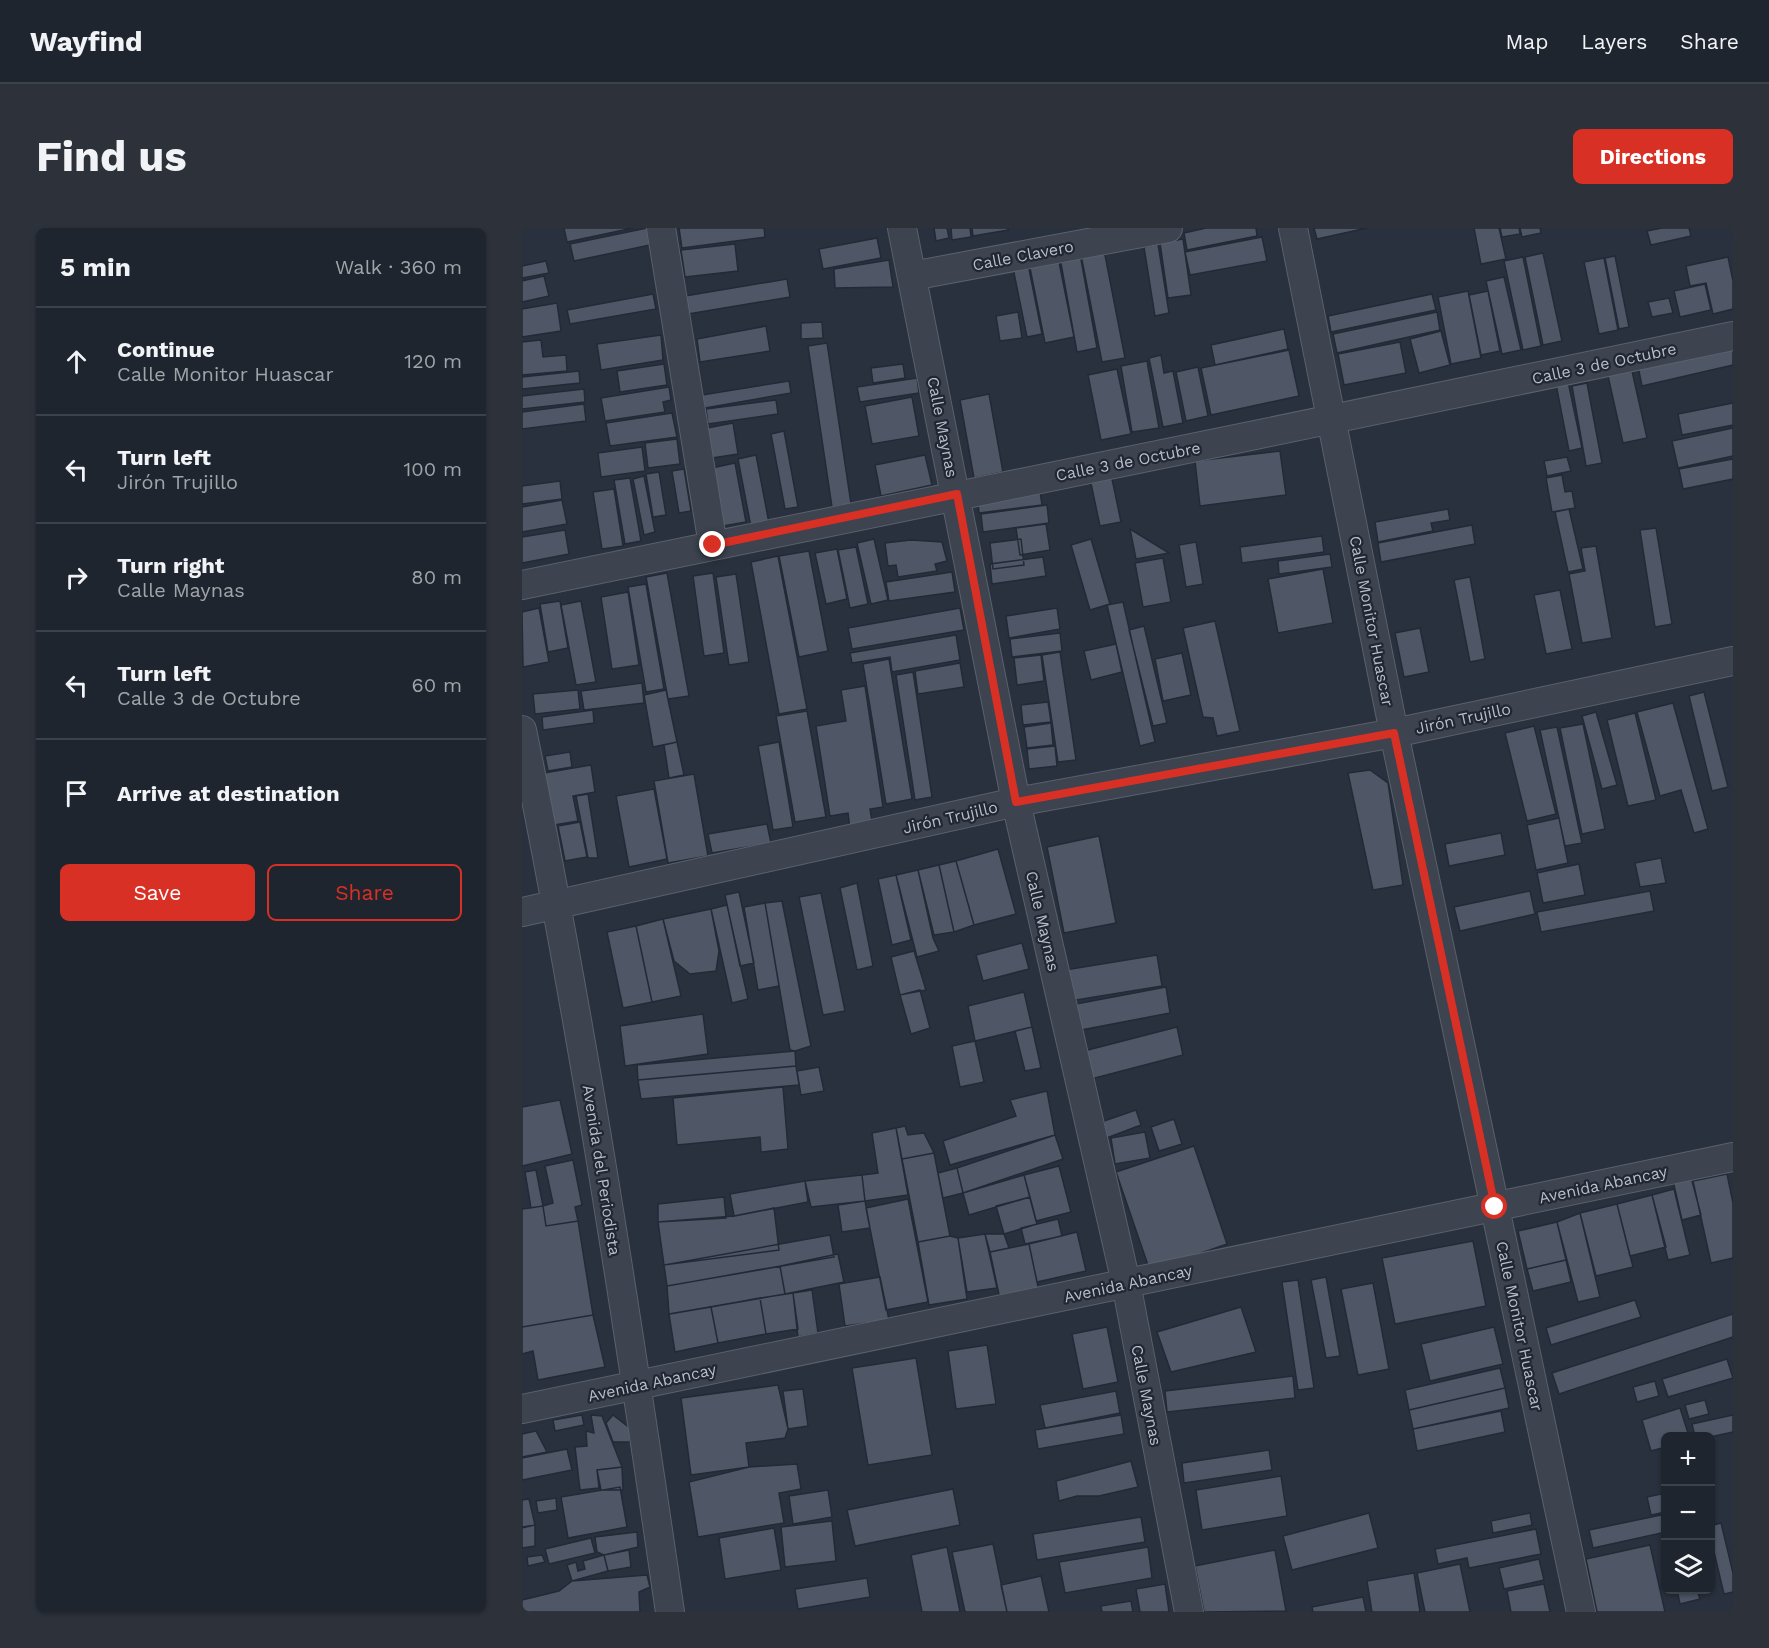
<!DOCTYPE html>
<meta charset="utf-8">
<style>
body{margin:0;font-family:"Work Sans",sans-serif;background:#2c313a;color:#f1f3f6}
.controls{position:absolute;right:18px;bottom:18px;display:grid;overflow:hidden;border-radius:9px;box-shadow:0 2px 4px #0004}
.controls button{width:54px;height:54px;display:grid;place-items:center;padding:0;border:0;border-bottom:2px solid #3c424a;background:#1f252e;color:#f1f3f6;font:30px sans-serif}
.stop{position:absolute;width:18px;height:18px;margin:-14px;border:4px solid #d93025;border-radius:50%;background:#fff}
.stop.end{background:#d93025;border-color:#fff;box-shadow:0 2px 6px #0008}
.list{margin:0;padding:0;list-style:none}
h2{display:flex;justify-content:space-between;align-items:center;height:78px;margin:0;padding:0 24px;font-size:26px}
h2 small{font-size:20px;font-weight:400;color:#a1a5aa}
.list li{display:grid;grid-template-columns:39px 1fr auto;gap:18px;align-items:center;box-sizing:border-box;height:108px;padding:0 24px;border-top:2px solid #3c424a}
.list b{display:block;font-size:22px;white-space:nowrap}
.list p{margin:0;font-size:20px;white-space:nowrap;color:#a1a5aa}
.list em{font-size:20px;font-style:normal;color:#a1a5aa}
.actions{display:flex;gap:12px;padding:18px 24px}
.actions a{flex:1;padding:14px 0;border:2px solid #d93025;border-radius:9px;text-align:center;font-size:21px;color:#d93025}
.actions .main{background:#d93025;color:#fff}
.icon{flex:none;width:33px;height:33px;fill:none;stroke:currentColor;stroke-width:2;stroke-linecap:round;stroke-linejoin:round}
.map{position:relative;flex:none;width:1211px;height:1384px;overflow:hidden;border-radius:9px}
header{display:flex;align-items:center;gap:36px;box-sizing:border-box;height:84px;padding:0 30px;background:#1f252e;border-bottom:2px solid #3c424a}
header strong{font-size:28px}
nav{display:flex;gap:33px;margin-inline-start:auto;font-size:21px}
.intro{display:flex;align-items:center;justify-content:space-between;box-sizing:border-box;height:144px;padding:0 36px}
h1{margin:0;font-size:42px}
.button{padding:15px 27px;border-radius:9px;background:#d93025;color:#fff;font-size:21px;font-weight:700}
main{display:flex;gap:36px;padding:0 36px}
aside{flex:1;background:#1f252e;border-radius:9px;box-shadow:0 2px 4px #0004}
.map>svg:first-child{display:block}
.building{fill:#4f5767;stroke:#232a36;stroke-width:1.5}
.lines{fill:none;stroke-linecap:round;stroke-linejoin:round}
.minor-casing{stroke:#5a616c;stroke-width:30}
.minor{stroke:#3d434f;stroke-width:28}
.route{stroke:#d93025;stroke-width:8}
.labels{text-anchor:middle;stroke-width:4.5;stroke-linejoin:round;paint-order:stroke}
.street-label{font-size:16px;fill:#b9bec9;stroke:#212834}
</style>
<header>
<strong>Wayfind</strong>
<nav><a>Map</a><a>Layers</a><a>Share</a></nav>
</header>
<div class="intro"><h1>Find us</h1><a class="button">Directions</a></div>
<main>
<aside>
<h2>5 min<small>Walk · 360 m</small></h2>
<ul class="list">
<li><svg class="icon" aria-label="ahead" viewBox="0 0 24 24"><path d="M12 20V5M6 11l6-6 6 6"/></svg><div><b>Continue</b><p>Calle Monitor Huascar</p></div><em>120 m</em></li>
<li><svg class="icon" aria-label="left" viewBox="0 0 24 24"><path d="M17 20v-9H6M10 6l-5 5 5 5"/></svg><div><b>Turn left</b><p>Jirón Trujillo</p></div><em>100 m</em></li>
<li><svg class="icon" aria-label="right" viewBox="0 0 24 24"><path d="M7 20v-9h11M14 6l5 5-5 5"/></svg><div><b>Turn right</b><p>Calle Maynas</p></div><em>80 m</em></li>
<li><svg class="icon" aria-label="left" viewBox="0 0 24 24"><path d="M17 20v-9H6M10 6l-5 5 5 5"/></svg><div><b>Turn left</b><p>Calle 3 de Octubre</p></div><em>60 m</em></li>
<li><svg class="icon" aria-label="arrive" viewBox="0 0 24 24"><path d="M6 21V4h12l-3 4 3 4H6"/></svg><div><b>Arrive at destination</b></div></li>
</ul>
<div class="actions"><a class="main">Save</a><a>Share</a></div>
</aside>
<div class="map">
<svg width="1211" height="1384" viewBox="0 0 1211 1384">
<rect width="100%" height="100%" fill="#29313e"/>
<!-- building -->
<path class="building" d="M42,0H111L45,14Z
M125,0L128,17L52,33L48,16Z
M157,0H242L243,9L160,20Z
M412,0H425L427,10L414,13Z
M429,0H448L449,9L430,12Z
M450,0H486V2L451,8Z
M684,0H734L735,8L665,22L662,5Z
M792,0H845L795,11Z
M952,0H977L984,31L959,36Z
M978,0H997L998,6L980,9Z
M998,0H1018L1019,5L1000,9Z
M1140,0H1167L1169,8L1129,17L1125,3Z
M740,9L745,33L668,47L663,24Z
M355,10L359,30L301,41L297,21Z
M661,11L669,67L646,70L638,15Z
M213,16L216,43L163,49L159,22Z
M636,16L647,85L633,88L622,19Z
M582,22L603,130L580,134L559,27Z
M535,24L552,109L523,115L506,30Z
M1021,25L1040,113L1021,117L1003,29Z
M558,26L575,120L555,124L538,30Z
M1093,28L1107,99L1097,101L1083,30Z
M1001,29L1019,118L1001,122L982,33Z
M1206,29L1211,53V81L1191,86L1184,55L1168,58L1164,38Z
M1082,30L1096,102L1077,106L1062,34Z
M505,31L520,106L505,109L490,35Z
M367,32L371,59L313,60L312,41Z
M24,33L27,45L0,50V38Z
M22,48L27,68L0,74V53Z
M982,49L999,122L980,126L964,53Z
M265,51L268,69L166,86L163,68Z
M1183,56L1189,82L1158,89L1152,63Z
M946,63L959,130L929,136L916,69Z
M966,63L978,123L959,127L947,67Z
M131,66L134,81L48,96L45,82Z
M910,66L914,82L809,104L806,88Z
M1147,70L1151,85L1130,89L1126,74Z
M35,75L39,103L0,109V81Z
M496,84L500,110L478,113L474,88Z
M915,84L918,102L815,125L811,106Z
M300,94L301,110L279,111V95Z
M244,98L248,123L178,134L175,111Z
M762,101L766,121L693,137L689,117Z
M919,103L928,137L897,145L888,111Z
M139,107L141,132L79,142L75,116Z
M19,112L21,129L44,127L45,143L0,147V114Z
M878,114L884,145L822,157L816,126Z
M305,115L329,276L310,279L286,118Z
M1211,115V137L1120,158L1116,138Z
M767,122L777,168L689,187L679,140Z
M639,127L642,145L651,143L661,195L641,199L627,130Z
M625,133L637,200L610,204L599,138Z
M1108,134L1125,210L1101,215L1084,139Z
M142,136L145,157L98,164L95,143Z
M381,136L383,150L351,155L349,140Z
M676,139L686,188L664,193L654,144Z
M595,141L609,206L579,212L566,147Z
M57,143L58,155L0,161V149Z
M1044,144L1060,220L1047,223L1032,146Z
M395,150L397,165L338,174L335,159Z
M267,153L269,165L183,180L180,167Z
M1065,155L1080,235L1064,238L1050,158Z
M147,159L149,172L141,174L143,184L83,193L79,170Z
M62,161L63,174L0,181V168Z
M467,166L481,244L452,250L438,172Z
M390,169L397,208L350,216L343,178Z
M254,172L256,186L186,196L184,181Z
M1211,175V197L1160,207L1156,186Z
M62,176L64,193L0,201V184Z
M150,185L155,209L88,218L84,195Z
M211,195L216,226L190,230L185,200Z
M1211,200V228L1156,240L1150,213Z
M262,203L276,279L263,281L249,206Z
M155,211L158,236L126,240L123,215Z
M120,219L123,243L79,249L76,225Z
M758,223L764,267L678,278L673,233Z
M234,227L247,295L229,299L216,231Z
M403,227L410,257L359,268L353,237Z
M1045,229L1049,243L1025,248L1022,233Z
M1211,231V251L1161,261L1157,241Z
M213,235L224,294L201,298L190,240Z
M162,241L169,283L157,285L150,243Z
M588,241L599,294L578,298L567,246Z
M137,244L144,287L131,289L124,246Z
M1040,247L1043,264L1050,263L1053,280L1030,284L1024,250Z
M122,248L133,304L122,307L111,251Z
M108,250L119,313L103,316L92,252Z
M38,253L40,271L0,276V258Z
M517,256L520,277L457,285L455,264Z
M92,261L101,318L80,321L71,264Z
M40,272L45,296L0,304V279Z
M525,277L527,295L461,304L459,286Z
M926,281L928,292L909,295L911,303L856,314L853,294Z
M1047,281L1061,341L1046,344L1033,284Z
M524,296L528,322L498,327L494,300Z
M950,297L953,316L859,334L856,315Z
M1134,300L1150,396L1133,399L1118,302Z
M608,301L647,325L614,331Z
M43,302L47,326L0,335V309Z
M800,308L802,324L720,335L718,319Z
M352,311L366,372L349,376L335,315Z
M499,311L502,337L471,341L468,315Z
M569,311L588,376L568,382L549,317Z
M389,312L420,314L425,333L413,336L415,343L376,349L374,337L366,338L363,315Z
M674,314L681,356L664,359L657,317Z
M1074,318L1090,410L1060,415L1047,346L1063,343L1059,320Z
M334,319L346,376L328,380L316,322Z
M315,321L325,371L304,376L293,325Z
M287,323L306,423L277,429L257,328Z
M808,326L810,339L757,346L756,333Z
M256,328L285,481L257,486L229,334Z
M521,329L524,348L470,356L468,336Z
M641,330L649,374L621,379L613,335Z
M801,341L811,395L756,405L746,351Z
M430,344L433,364L367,373L364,354Z
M145,345L167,468L146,471L124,349Z
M191,345L202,425L182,428L171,348Z
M214,346L227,434L207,437L194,349Z
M948,349L963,431L948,434L932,352Z
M124,356L142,461L124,464L106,359Z
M1038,362L1050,421L1024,426L1012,367Z
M106,364L117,437L90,441L79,369Z
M38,373L46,420L26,424L18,376Z
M59,373L74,454L54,457L39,377Z
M601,374L633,514L618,518L585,377Z
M17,380L27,434L1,439L0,384Z
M438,380L442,402L330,421L326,400Z
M535,380L538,401L487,410L484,388Z
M693,393L718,503L695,508L691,490L681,489L661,400Z
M622,398L645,495L631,498L607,402Z
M898,400L907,444L882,449L873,405Z
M538,405L540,423L490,429L488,411Z
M434,407L438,432L370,444L368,429L330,435L328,425Z
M594,416L600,444L569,452L562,423Z
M538,424L554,532L536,534L520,427Z
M660,425L669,467L641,473L633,431Z
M519,427L522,453L495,457L492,430Z
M367,431L390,571L364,576L341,436Z
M438,435L442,459L396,466L393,443Z
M391,444L410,569L393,572L374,447Z
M120,455L122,475L62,482L59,463Z
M343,458L361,579L348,581L351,598L328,601L326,585L308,588L294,498L324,493L319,462Z
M56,462L58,481L13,486L11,466Z
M144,462L155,514L131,519L122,467Z
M1182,464L1206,559L1190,563L1167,468Z
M526,474L529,494L501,497L499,477Z
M1151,475L1186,601L1172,605L1159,562L1138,568L1115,484Z
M71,482L72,495L21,502L20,489Z
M285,483L304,589L273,594L254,488Z
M1074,484L1095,557L1080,561L1060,488Z
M1113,485L1134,572L1106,578L1085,492Z
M529,495L531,517L505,520L502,499Z
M1061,496L1083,601L1060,606L1038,500Z
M1012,498L1034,586L1005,593L983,505Z
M1035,499L1060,615L1043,618L1018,502Z
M155,514L162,547L147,550L142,517Z
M257,514L271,599L251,602L236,518Z
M533,518L535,538L507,541L505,521Z
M48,524L50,539L26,543L23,528Z
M69,537L73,564L51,568L56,593L32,597L22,545Z
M848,542L866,555L881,657L851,662L826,545Z
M172,546L186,628L146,635L132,553Z
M132,561L145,631L107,639L94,568Z
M66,566L76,630H66L54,568Z
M1037,590L1046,635L1014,642L1005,597Z
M58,594L65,629L43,633L36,598Z
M245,596L249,615L190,625L186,606Z
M979,605L983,627L927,638L923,616Z
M577,608L594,695L542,705L525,619Z
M476,621L494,686L452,697L434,633Z
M1139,630L1144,655L1118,659L1113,635Z
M434,633L452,697L432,704L417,637Z
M1057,636L1063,667L1021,675L1015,645Z
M417,637L432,704L412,707L396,642Z
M396,642L411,710L417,723L395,729L374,647Z
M374,647L389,712L370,717L356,651Z
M335,655L351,738L335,742L318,660Z
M1008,663L1013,686L938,703L932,679Z
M1128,663L1132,683L1019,704L1015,684Z
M217,664L232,735L218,738L203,667Z
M299,665L323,783L301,787L277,669Z
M260,673L289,818L273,823L268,822L243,675Z
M243,675L257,758L236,762L222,679Z
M205,677L226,771L210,775L189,681Z
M189,681L197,723L194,743L168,746L152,733L141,691Z
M141,691L159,768L130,774L114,698Z
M114,698L130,774L101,780L85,704Z
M500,715L507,741L461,753L454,727Z
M392,723L404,762L378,767L369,729Z
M635,727L640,758L548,773L543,742Z
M644,759L648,785L559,802L554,776Z
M398,762L408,800L389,806L378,767Z
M502,764L510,799L453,813L446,778Z
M181,786L186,826L103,838L98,798Z
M510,799L519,840L503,843L493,803Z
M655,799L661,827L569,851L562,823Z
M453,813L462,854L438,859L430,818Z
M273,823L274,838L116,852L115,837Z
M274,838L277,857L119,871L116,852Z
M297,839L302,863L279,867L275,843Z
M261,859L266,921L239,924L238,909L155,917L151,870Z
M525,863L533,907L428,937L421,913L494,888L488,872Z
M38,872L50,926L0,938V879Z
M614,882L619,897L582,911V893Z
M652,891L660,916L637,923L629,899Z
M383,898L386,907L402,905L412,925L380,931L374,900Z
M374,900L386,967L343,973L340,947L356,945L350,905Z
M623,904L628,930L593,936L589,910Z
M533,907L541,931L441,965L435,940Z
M672,918L705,1016L628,1043L594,944Z
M412,925L428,1008L396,1014L380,931Z
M51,932L60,977L53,979L56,993L24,998L21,978L31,975L23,938Z
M537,938L549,984L514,993L502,947Z
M435,940L441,965L421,970L416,945Z
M14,942L21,978L9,980L3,944Z
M1205,946L1211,975V1030L1189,1035L1171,953Z
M340,947L343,973L289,979L283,953Z
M502,947L508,969L447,987L441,965Z
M1169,949L1179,987L1160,992L1151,953Z
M283,953L286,974L212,988L208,966Z
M1152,961L1168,1027L1146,1032L1130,967Z
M1130,967L1144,1019L1108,1028L1095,976Z
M202,969L204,990L136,994V976Z
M508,969L515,996L482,1006L474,978Z
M386,971L406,1074L364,1082L344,980Z
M343,973L348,1000L320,1004L316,977Z
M1095,976L1111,1039L1074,1048L1058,985Z
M21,978L24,998L56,993L71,1087L0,1099V981Z
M252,980L257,1022L142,1037L136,994L212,988Z
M1058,985L1078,1069L1056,1074L1035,994Z
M536,991L540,1008L503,1016L499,1000Z
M1035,994L1044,1032L1005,1041L996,1003Z
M555,1004L564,1043L515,1054L507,1016Z
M463,1006L475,1060L445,1064L436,1010Z
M463,1006H482L487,1020L468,1024Z
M308,1007L312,1029L145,1058L142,1037Z
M428,1008L436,1010L445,1071L407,1077L396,1014Z
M951,1013L964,1078L873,1096L860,1030Z
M507,1016L518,1068L479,1076L468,1024Z
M316,1026L322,1054L263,1066L258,1038Z
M1044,1032L1049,1054L1011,1063L1005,1041Z
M258,1038L263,1066L147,1086L145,1058Z
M358,1049L367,1092L323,1098L317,1056Z
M804,1049L818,1128L804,1130L789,1052Z
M776,1052L792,1160L776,1162L760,1054Z
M851,1055L867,1141L836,1147L819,1061Z
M290,1062L296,1105L276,1109L271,1065Z
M271,1065L276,1101L244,1106L238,1070Z
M238,1070L244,1106L196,1115L189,1079Z
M1113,1072L1119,1089L1029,1117L1024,1100Z
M189,1079L196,1115L153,1124L147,1086Z
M719,1079L734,1124L649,1144L635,1104Z
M1211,1086V1109L1037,1166L1030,1145Z
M71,1087L83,1139L16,1152L11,1123L0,1126V1099Z
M585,1099L596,1154L561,1161L550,1106Z
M972,1099L981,1136L908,1153L899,1116Z
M465,1117L474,1176L434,1181L426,1123Z
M394,1130L410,1227L346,1237L330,1140Z
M1205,1131L1211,1150L1146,1169L1140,1151Z
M978,1140L983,1160L887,1182L883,1162Z
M771,1148L773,1170L645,1184L643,1163Z
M1133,1153L1137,1168L1115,1174L1111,1159Z
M256,1157L266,1201L263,1210L224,1215L227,1239L169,1247L159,1170Z
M983,1160L987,1180L891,1201L887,1182Z
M281,1161L286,1198L266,1201L261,1163Z
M594,1163L598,1185L523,1200L518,1177Z
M1183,1172L1187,1186L1167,1191L1163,1177Z
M1158,1180L1167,1208H1144V1219L1129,1223L1120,1192Z
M979,1183L983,1204L895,1223L891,1201Z
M60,1187L62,1197L33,1203L31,1192Z
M69,1187L80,1188L100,1239L75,1242L77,1260L58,1262L53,1219L65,1218L64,1203L72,1205Z
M91,1187L109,1201L108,1214H91L84,1195Z
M599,1187L602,1206L516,1221L513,1202Z
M1211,1187V1204L1188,1209L1173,1208L1170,1196Z
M14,1203L25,1224L0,1229V1206Z
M45,1221L50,1242L0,1252V1230Z
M747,1222L750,1242L662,1255L660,1235Z
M609,1233L616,1259L577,1268H555L537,1273L534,1253Z
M275,1236L279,1261L257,1265L262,1295L176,1309L167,1254L227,1239Z
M100,1239L101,1262H79L75,1242Z
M759,1248L765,1288L680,1302L674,1262Z
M98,1259L105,1299L46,1310L39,1269Z
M431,1261L438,1297L333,1318L325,1282Z
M306,1262L310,1289L271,1296L267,1268Z
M1144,1265V1284L1129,1287L1125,1269Z
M34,1270L35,1282L16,1285L14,1273Z
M7,1271L13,1297L0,1300V1272Z
M847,1285L856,1320L770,1342L761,1308Z
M1008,1285L1010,1297L971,1305L969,1293Z
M1144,1286V1304L1071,1320L1067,1302Z
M619,1289L623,1314L515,1332L511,1306Z
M310,1293L314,1333L263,1339L259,1299Z
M1199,1295L1211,1345V1364L1202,1366L1188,1307V1298Z
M13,1297V1318L0,1320V1299Z
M252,1300L259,1342L203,1351L197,1310Z
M1014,1301L1019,1326L947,1340L945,1330L916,1336L913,1321Z
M115,1304L116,1319L82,1327L75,1324L73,1309Z
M69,1310L73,1325L27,1336L23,1321Z
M471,1316L485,1384H443L430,1324Z
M1128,1317L1143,1384H1075L1064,1331Z
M425,1319L438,1384H400L389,1327Z
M626,1319L630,1350L543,1365L537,1334Z
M107,1322L109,1339L86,1343L82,1327Z
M753,1322L764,1383L682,1384L673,1338Z
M20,1327L23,1334L6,1338L5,1329Z
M82,1327L86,1343L50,1353L45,1337L54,1334L56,1343L63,1341L61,1333Z
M1017,1331L1022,1352L982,1361L977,1340Z
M938,1336L948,1384H903L895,1345Z
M892,1345L898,1384H850L845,1353Z
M125,1347L128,1359L117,1364L118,1384H0V1372L37,1363L50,1353Z
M519,1348L527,1384H485L479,1357Z
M345,1350L348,1369L276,1381L273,1361Z
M643,1356L647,1384H618L614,1361Z
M1022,1356L1028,1384H989L985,1363Z
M1155,1362H1175L1178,1371L1158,1376Z
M841,1369L844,1384H791L790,1379Z
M609,1373L611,1384H580L579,1378Z"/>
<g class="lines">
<!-- minor casing -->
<g class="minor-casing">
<path id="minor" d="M139,0L191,317
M380,0L494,574L604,1055L667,1384
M771,0L872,505L1059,1384
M390,48L646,0
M0,357C403,272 808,194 1211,108
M0,502C60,794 105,1089 148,1384
M0,684L494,574L872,505L1211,433
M0,1181L1211,929"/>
</g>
<!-- minor -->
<use href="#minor" class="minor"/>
</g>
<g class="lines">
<!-- route -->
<path class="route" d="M191,317L435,266L494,574L872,505L973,979"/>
</g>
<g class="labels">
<!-- street labels -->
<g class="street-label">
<text transform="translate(501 27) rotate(-11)" y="6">Calle Clavero</text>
<text transform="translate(1082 135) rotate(-12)" y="6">Calle 3 de Octubre</text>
<text transform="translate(421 199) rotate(79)" y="6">Calle Maynas</text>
<text transform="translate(606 233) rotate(-11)" y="6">Calle 3 de Octubre</text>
<text transform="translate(850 393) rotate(79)" y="6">Calle Monitor Huascar</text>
<text transform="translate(941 490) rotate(-12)" y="6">Jirón Trujillo</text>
<text transform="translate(428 589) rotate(-13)" y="6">Jirón Trujillo</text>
<text transform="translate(521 693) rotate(77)" y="6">Calle Maynas</text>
<text transform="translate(80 942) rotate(81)" y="6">Avenida del Periodista</text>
<text transform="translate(1081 956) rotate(-12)" y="6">Avenida Abancay</text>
<text transform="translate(606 1055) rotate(-12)" y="6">Avenida Abancay</text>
<text transform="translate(998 1098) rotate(78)" y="6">Calle Monitor Huascar</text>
<text transform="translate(130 1154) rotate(-12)" y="6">Avenida Abancay</text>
<text transform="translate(625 1167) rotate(79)" y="6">Calle Maynas</text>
</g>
</g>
</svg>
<div class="controls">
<button>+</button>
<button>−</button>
<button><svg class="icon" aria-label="layers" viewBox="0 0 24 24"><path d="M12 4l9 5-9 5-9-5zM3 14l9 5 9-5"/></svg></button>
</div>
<div class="stop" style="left:973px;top:979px"></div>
<div class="stop end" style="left:191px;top:317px"></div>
</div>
</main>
